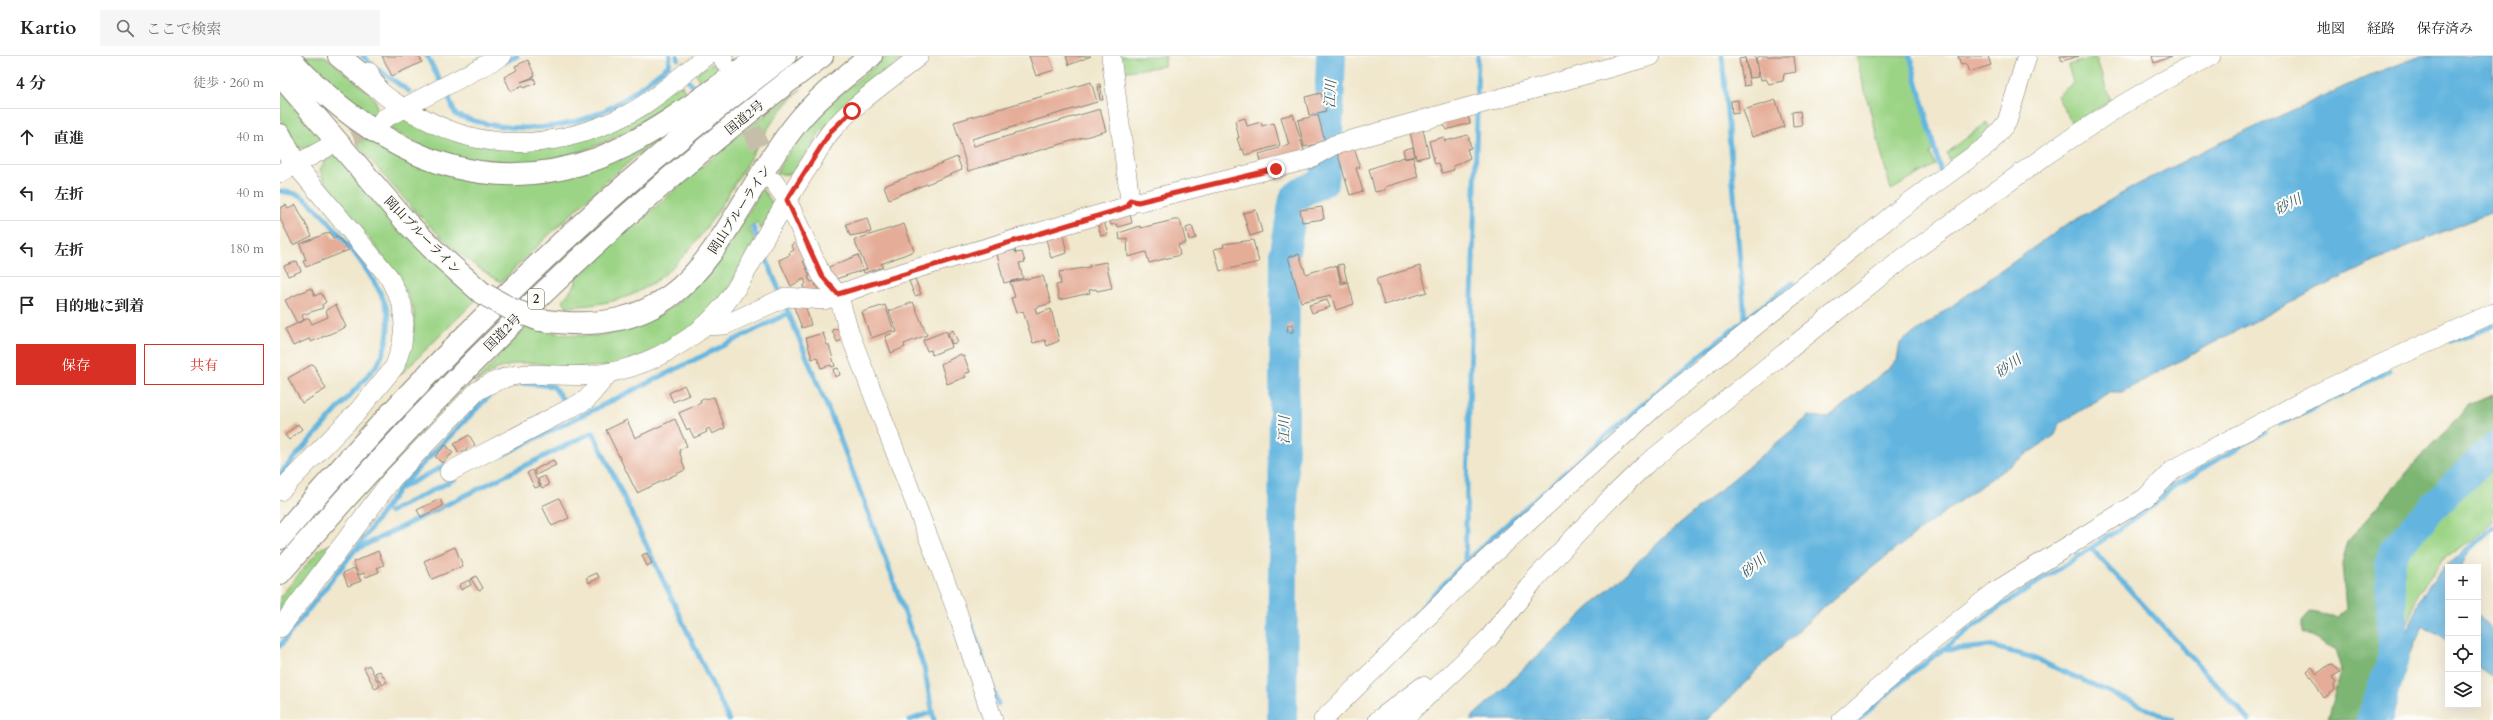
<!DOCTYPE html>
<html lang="ja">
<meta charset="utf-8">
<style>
body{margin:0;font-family:Cardo,"Noto Serif JP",serif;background:#f6f6f6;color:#222}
.controls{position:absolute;right:12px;bottom:12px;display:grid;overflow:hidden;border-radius:0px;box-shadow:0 4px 16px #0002}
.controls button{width:36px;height:36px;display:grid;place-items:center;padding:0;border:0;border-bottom:1px solid #e0e0e0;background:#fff;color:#222;font:20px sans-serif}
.stop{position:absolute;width:12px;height:12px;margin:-9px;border:3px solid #d93025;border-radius:50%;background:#fff}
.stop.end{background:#d93025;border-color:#fff;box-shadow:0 1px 4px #0008}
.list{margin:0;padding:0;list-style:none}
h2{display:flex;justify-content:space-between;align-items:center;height:52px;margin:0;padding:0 16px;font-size:17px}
h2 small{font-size:13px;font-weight:400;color:#767676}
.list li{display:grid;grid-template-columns:26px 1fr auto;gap:12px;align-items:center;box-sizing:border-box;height:56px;padding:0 16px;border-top:1px solid #e0e0e0}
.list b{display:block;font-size:15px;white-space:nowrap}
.list em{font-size:13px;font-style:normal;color:#767676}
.actions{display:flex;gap:8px;padding:12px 16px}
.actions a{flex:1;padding:9px 0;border:1px solid #d93025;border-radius:0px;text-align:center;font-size:14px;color:#d93025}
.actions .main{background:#d93025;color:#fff}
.icon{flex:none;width:22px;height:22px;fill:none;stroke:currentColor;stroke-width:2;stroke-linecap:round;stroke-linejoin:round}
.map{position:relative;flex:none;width:2213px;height:664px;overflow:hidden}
header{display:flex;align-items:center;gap:24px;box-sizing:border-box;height:56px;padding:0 20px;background:#fff;border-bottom:1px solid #e0e0e0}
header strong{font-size:19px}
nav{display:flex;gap:22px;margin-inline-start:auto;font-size:14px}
.search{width:280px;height:36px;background:#f6f6f6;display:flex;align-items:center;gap:10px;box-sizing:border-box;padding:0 14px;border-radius:0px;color:#767676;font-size:15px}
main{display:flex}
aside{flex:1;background:#fff}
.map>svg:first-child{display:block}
.green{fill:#9cd486;stroke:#5c7851}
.forest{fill:#7db673;stroke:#4c6948}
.water{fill:#64b5df;stroke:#40687e}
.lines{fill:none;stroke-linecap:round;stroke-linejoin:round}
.stream{stroke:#64b5df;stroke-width:5}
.river{stroke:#64b5df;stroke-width:30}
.building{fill:#e5ac97}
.street-tunnel{stroke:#c6bea9;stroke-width:19;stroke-dasharray:19 10;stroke-linecap:butt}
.street-casing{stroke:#868274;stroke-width:20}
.secondary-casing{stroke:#868274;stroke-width:24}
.highway-casing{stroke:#868274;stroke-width:24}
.street{stroke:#fff;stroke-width:19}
.secondary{stroke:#fff;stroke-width:22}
.highway{stroke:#fff;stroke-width:22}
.secondary-bridge-casing{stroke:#868274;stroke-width:24;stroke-linecap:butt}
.secondary-bridge{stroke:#fff;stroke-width:22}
.route{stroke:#d93025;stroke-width:5}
.labels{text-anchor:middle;stroke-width:4;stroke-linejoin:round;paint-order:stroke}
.shield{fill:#fdfcf7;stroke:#605f5e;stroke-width:1}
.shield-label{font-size:12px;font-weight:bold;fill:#1c1c1c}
.street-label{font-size:13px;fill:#1c1c1c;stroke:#fdfcf7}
.water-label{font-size:14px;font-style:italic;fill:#39596a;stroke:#fdfcf7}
</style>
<header>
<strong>Kartio</strong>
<div class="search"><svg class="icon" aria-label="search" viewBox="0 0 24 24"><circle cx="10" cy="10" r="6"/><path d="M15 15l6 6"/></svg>ここで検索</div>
<nav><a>地図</a><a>経路</a><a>保存済み</a></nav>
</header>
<main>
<aside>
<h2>4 分<small>徒歩 · 260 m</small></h2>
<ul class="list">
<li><svg class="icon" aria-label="ahead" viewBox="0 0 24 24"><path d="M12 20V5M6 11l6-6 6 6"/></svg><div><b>直進</b></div><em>40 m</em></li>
<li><svg class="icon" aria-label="left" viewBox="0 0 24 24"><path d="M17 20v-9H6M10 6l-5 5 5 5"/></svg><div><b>左折</b></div><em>40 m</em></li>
<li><svg class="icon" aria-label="left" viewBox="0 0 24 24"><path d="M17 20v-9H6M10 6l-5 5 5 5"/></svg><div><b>左折</b></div><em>180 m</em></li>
<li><svg class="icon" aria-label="arrive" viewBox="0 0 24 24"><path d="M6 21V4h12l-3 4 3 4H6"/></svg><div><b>目的地に到着</b></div></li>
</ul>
<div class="actions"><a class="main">保存</a><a>共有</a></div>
</aside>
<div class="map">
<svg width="2213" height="664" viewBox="0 0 2213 664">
<rect width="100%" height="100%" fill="#fdfcf7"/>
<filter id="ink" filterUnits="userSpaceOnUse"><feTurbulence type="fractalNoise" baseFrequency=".025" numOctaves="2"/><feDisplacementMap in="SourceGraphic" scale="8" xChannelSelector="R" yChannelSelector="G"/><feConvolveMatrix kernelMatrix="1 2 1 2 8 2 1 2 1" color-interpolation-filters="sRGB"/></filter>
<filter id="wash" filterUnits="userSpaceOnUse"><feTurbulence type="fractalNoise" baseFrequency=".012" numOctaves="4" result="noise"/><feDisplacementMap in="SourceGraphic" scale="16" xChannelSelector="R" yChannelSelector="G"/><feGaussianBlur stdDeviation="0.9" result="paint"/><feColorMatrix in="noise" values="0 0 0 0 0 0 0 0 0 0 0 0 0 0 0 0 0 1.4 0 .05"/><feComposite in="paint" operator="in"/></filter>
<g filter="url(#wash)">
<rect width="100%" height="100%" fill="#f0e7cc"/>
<!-- green -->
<path class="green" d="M17,0H45L91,39L96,46L97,57L93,62Z
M607,0H625L540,76L512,118H496C521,69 565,34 607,0Z
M838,0H886L884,10L840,16Z
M1576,0H1630L1655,93L1650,97L1655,109L1611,134Z
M1816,1L1830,44L1793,69L1777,40L1793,27L1788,9Z
M433,7L439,14L420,28L416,17Z
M402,29L405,37C324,96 254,127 153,94C137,89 121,78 107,71L126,62L244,94Z
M0,31L46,85L24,93L16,89L0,64Z
M522,32C512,43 499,55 491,68C456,121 423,196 368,230C344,246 315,249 287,251L283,244L296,228L295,221L455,82Z
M404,62C338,112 279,168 221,226C163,193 119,137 76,87L88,81L241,125Z
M1707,66L1712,79L1672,110L1667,97Z
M58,98L196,244L119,320C127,300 136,280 134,258C132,229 64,152 44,125L40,114L44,106Z
M482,133L494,149L481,174L477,166L469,172L475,185L448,233L429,257L383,292L333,310L280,312L257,307H238L217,313L194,328L246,271C268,276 289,280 312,280C323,280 336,276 347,273C416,252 448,192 482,133Z
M2213,397V465L2193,485L2166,500L2139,536L2120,586H2116L2114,509L2117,495L2170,438Z
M53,487L0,562V541L40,493Z"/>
<!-- forest -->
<path class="forest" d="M2213,338V386L2170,426L2112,490L2104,520V609L2085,664H2047L2061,613L2055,593L2022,576V565L2030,556L2057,561L2066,554L2062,507L2068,485L2147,393L2173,368L2188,349Z"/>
<!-- water -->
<path class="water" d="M2141,0H2213V156C2084,204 1963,271 1842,336H1831L1779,368L1775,379C1691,435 1610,494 1534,560C1497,593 1463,629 1428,664H1189L1392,474L1529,360L1548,362L1617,305L1620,287L1781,172L1855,130L1925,94L2090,19Z
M2187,492L2190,494L2180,511H2168V585L2143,569L2130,599L2125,598C2122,578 2140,540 2153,524C2163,512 2175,502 2187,492Z
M2198,559L2213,575V622L2198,610Z"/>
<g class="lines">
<!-- stream -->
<path class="stream" d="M83,0L93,10L129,35
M147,0L160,25
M397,0L398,3
M1442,0L1465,263
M1630,0L1661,117
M225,6L237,0
M407,23L415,33
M166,35L176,59C221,76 274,77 319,57C345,46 367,26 389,9L390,0
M1197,42L1198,0
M0,135C6,136 15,137 21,140C46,156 103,228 108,258C110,277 106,291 98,308L0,418
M473,171L477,181
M486,202L501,239
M504,246L556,372L606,504L644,612L654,664
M2171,286L2213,270
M240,327L273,330L286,348
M2000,368L2109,315
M216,402L509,257
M119,433L166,409
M109,456L175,423
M1811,492L1874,449L1890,432L1984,376
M76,493L121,430L214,335
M2184,498L2213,471
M1185,506C1292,410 1398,313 1513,227
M690,564L718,648
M0,590L75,494L313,376L449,664
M1105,590L1185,506L1197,57
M1666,591L1668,594L1710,590L1751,601L1892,664
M630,664L652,656
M1578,664L1629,619L1715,554L1811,492L1969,664
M2110,664L2129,593"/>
<!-- river -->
<path class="river" d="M1048,77L1051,0
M1002,664L1005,196L1014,143C1020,134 1035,132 1044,125L1047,103
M2091,664L2111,609L2113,592L2110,526V507L2114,493L2170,433L2213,393"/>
</g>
<g id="blocks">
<!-- building -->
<path class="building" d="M102,0H139L142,6L112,20Z
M749,0H769L774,14L756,20Z
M786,0H811L789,9Z
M1465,0H1475L1479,21L1469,22Z
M1481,0H1514L1516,16L1504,18L1503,25L1489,28L1486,23L1481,24L1476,2Z
M1678,0H1708L1711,9L1689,16L1686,8L1681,9Z
M1780,0H1799L1782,5Z
M1872,0H1892L1874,7Z
M1465,2L1470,29L1464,30L1459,3Z
M248,4L255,20L241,26L254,22L256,27L244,32L243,29L231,35L224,21L237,14L235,10Z
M811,26L817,46L692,83L694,90L820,53L826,75L688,115L674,66Z
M818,28H820L823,44H820Z
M1041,37L1046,55L1029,59L1025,41Z
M1458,44L1459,57L1452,58L1451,45Z
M1496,44L1504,71L1472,81L1463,54Z
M1520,55L1522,69L1513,70L1512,56Z
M1013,58L1025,98L983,111L979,98L1009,89L1001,61Z
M1038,59L1045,86L1024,91L1018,64Z
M1188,60L1190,67L1166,74L1164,67Z
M965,62L967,70L981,66L982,70L994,67L1000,89L965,99L963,93L961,94L957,82H959L955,65Z
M1143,73L1149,100L1136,103L1130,76Z
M1188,79L1191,92L1187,93L1190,102L1173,110L1174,114L1162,117L1159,107L1155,108L1149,85L1164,81L1165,85Z
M1074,91L1080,111L1076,112L1083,135L1070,139L1057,96Z
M1133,91L1135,100L1125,102L1123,94Z
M677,101L682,114L609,143L604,130Z
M1124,101L1125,103L1133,101L1138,121L1105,131V134L1095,136L1089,113Z
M6,149L8,153L16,149L32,180L13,189L0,163V152Z
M1042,151L1044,163L1022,166L1020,154Z
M976,154L982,176L970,180L963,157Z
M850,158L852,167L838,171L837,168L831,169L829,163Z
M587,162L591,176L570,180L566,168Z
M823,163L828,178L821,180L817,165Z
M894,164H900L906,187L898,189L900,199L869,207L866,196L848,201L847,182L840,184L839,177L860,170L861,172Z
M624,168L634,195L601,208L603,211L584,217L583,214L587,213L574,184Z
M912,170L916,182L909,184L906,172Z
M50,176L53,182L57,180L69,194L26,211L23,205L26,204L20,188Z
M783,179L787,197L771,202L766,183Z
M973,184L979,206L940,215L934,193L944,191L943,188Z
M516,186L525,205H523L530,220L528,221L531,226L534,225L539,236L527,239L523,230L526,228L524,223L511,230L499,204L510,199L509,197L514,194L511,189Z
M735,194L736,197L742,196L745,206L739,207L743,222L724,227L717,198Z
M1019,198L1026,218L1051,210L1057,211L1061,228L1068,226L1074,248L1056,254L1051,239L1021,246L1008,201Z
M578,199L583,214L553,224L549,211Z
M17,205L21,215L8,220L4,210Z
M826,206L832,232L817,235L816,233L809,234L810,237L779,244L776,229L781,228L779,216L810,211L809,209Z
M1063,208L1067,225L1062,226L1057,209Z
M1140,210L1147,236L1104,249L1096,223Z
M763,220L771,247L755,252L757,258L771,253L779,285L767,290L765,284L753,287L743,255L736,257L731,242L735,241L730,226Z
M635,223L641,238L635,240L629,225Z
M31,232L35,240L41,237L46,246L42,249L43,252L22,259L24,264L17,267L5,244Z
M1047,244L1050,251L1032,257L1029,249Z
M524,245L531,269L522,272L513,249Z
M633,246L647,279L624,288L625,291L611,297L605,280L617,276L609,255Z
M56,249L66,271L31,286L29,283L13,290L5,273L29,262L32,268L48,261L46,254Z
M605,249L614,274L591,282L582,256Z
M1013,268V276H1007L1008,269Z
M562,271L563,284L557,286L552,274Z
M673,274L678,286L672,288L668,277Z
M666,275L672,291L652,299L651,294L647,295L643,284Z
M543,277L547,289H549L555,310L552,311L551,309L541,312L537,301L532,303L526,282Z
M681,298L682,300H684L690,316L684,318L686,321L667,328L661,308Z
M33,308L46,333L22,347L8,322Z
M558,312L560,319L555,321L553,313Z
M404,329L409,339L393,346L389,337Z
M434,341L445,372L432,378L429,372L426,374L427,376L414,382L409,372L407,374L399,357L421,347L420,344Z
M395,363L407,390L399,394L405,414L357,437L326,374L347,364L355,382Z
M18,368L22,373L9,384L5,379Z
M189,379L195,389L179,397L174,388Z
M166,389L173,397L162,407L155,400Z
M273,404L276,409L256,419L254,414Z
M252,414L260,430L255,432L247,417Z
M265,420L269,429L262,432L258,423Z
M279,442L289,462L272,470L262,450Z
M160,443L163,450L141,461L137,454Z
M175,491L183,510L152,523L144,505Z
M98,495L104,509L97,512L99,516L86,521L84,517L79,519L73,506Z
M367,497L372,507L367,510L362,499Z
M74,512L81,525L68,530L63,517Z
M317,517L319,522L309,527L306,522Z
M196,520L203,532L199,535L191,523Z
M189,524L191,529L181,534L179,529Z
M2050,608L2060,616L2052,621L2056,627L2054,629L2055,634L2044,642L2027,615L2032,611L2037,618Z
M89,609L100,630L95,633L84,612Z
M100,615L107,626L102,629L95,617Z"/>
</g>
</g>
<g filter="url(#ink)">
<use href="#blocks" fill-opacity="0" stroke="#868274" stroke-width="1"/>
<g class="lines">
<!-- street-tunnel -->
<path class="street-tunnel" d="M461,46L492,121
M46,92L100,65"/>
<!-- street casing -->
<g class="street-casing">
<path id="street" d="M442,0L444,5
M89,16C91,20 92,26 95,30C107,44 129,55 145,63C211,99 284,91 348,58C374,45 403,18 426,0
M103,63L222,0
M0,117L46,92
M494,126L507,144L542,220L558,238L569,276L678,558L713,664
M850,144L858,146L1027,104L1054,89L1371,0
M423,270L445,269L506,241L544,244L601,223L848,150L850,144L831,0
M169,416L306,344L329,317
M0,435L78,355L115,310L122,288L124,268L122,248L109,221L5,96
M0,572L112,423L197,335C242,307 264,323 311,319C349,316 385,300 416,277C450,252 469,210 489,174C503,151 517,128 532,105C538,95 544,83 552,74C576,46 610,24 639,0
M1043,664L1194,515L1376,350L1620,153L1708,89L1727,66L1747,0
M1098,664L1143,630
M1122,664L1209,582L1255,523L1329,444L1365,409L1622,203L1769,97L1837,52L1881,26L1931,0
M1562,664L1645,591L1716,535L1865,442L1894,413L2042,335L2213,257"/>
</g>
<!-- secondary casing -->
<g class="secondary-casing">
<path id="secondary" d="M7,0C90,90 192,147 316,103C370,83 433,34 480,0
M59,0L95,30
M0,19L127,167L157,197L202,237
M0,79L15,108
M260,264C422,289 437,166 517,67C538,41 565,21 591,0"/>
</g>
<!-- highway casing -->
<g class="highway-casing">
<path id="highway" d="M0,482C151,305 318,139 505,0
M0,517C163,326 341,150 542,0"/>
</g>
<!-- street -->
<use href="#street" class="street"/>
<!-- secondary -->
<use href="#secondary" class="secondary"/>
<!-- highway -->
<use href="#highway" class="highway"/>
<!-- secondary-bridge casing -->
<g class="secondary-bridge-casing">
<path id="secondary-bridge" d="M202,237L231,253L260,264"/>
</g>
<!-- secondary-bridge -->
<use href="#secondary-bridge" class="secondary-bridge"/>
</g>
</g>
<g class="lines" filter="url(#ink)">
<!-- route -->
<path class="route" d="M572,55L551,75L507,144L542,220L558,238L841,153L848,150L850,144L858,146L996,113"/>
</g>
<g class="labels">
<!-- shield labels -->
<rect class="shield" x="248" y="233" width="16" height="20" rx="3"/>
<g class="shield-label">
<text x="256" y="247">2</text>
</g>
<!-- street labels -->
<g class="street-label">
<text transform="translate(464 61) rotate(-39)" y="5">国道2号</text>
<text transform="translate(459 153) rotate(-57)" y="5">岡山ブルーライン</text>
<text transform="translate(143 179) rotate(46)" y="5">岡山ブルーライン</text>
<text transform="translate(222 276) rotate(-45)" y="5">国道2号</text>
</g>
<!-- water labels -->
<g class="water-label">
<text transform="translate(1050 38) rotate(-87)" y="5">江川</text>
<text transform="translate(2008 148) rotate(-27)" y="5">砂川</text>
<text transform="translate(1728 310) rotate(-36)" y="5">砂川</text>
<text transform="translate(1004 374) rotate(-90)" y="5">江川</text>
<text transform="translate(1473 510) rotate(-40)" y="5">砂川</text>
</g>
</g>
</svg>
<div class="controls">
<button>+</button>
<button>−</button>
<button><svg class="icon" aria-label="locate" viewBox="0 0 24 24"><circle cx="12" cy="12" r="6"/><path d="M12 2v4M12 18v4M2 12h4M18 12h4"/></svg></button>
<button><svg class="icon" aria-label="layers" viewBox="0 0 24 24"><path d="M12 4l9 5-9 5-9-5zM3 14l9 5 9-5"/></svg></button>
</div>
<div class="stop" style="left:572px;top:55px"></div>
<div class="stop end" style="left:996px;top:113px"></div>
</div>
</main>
